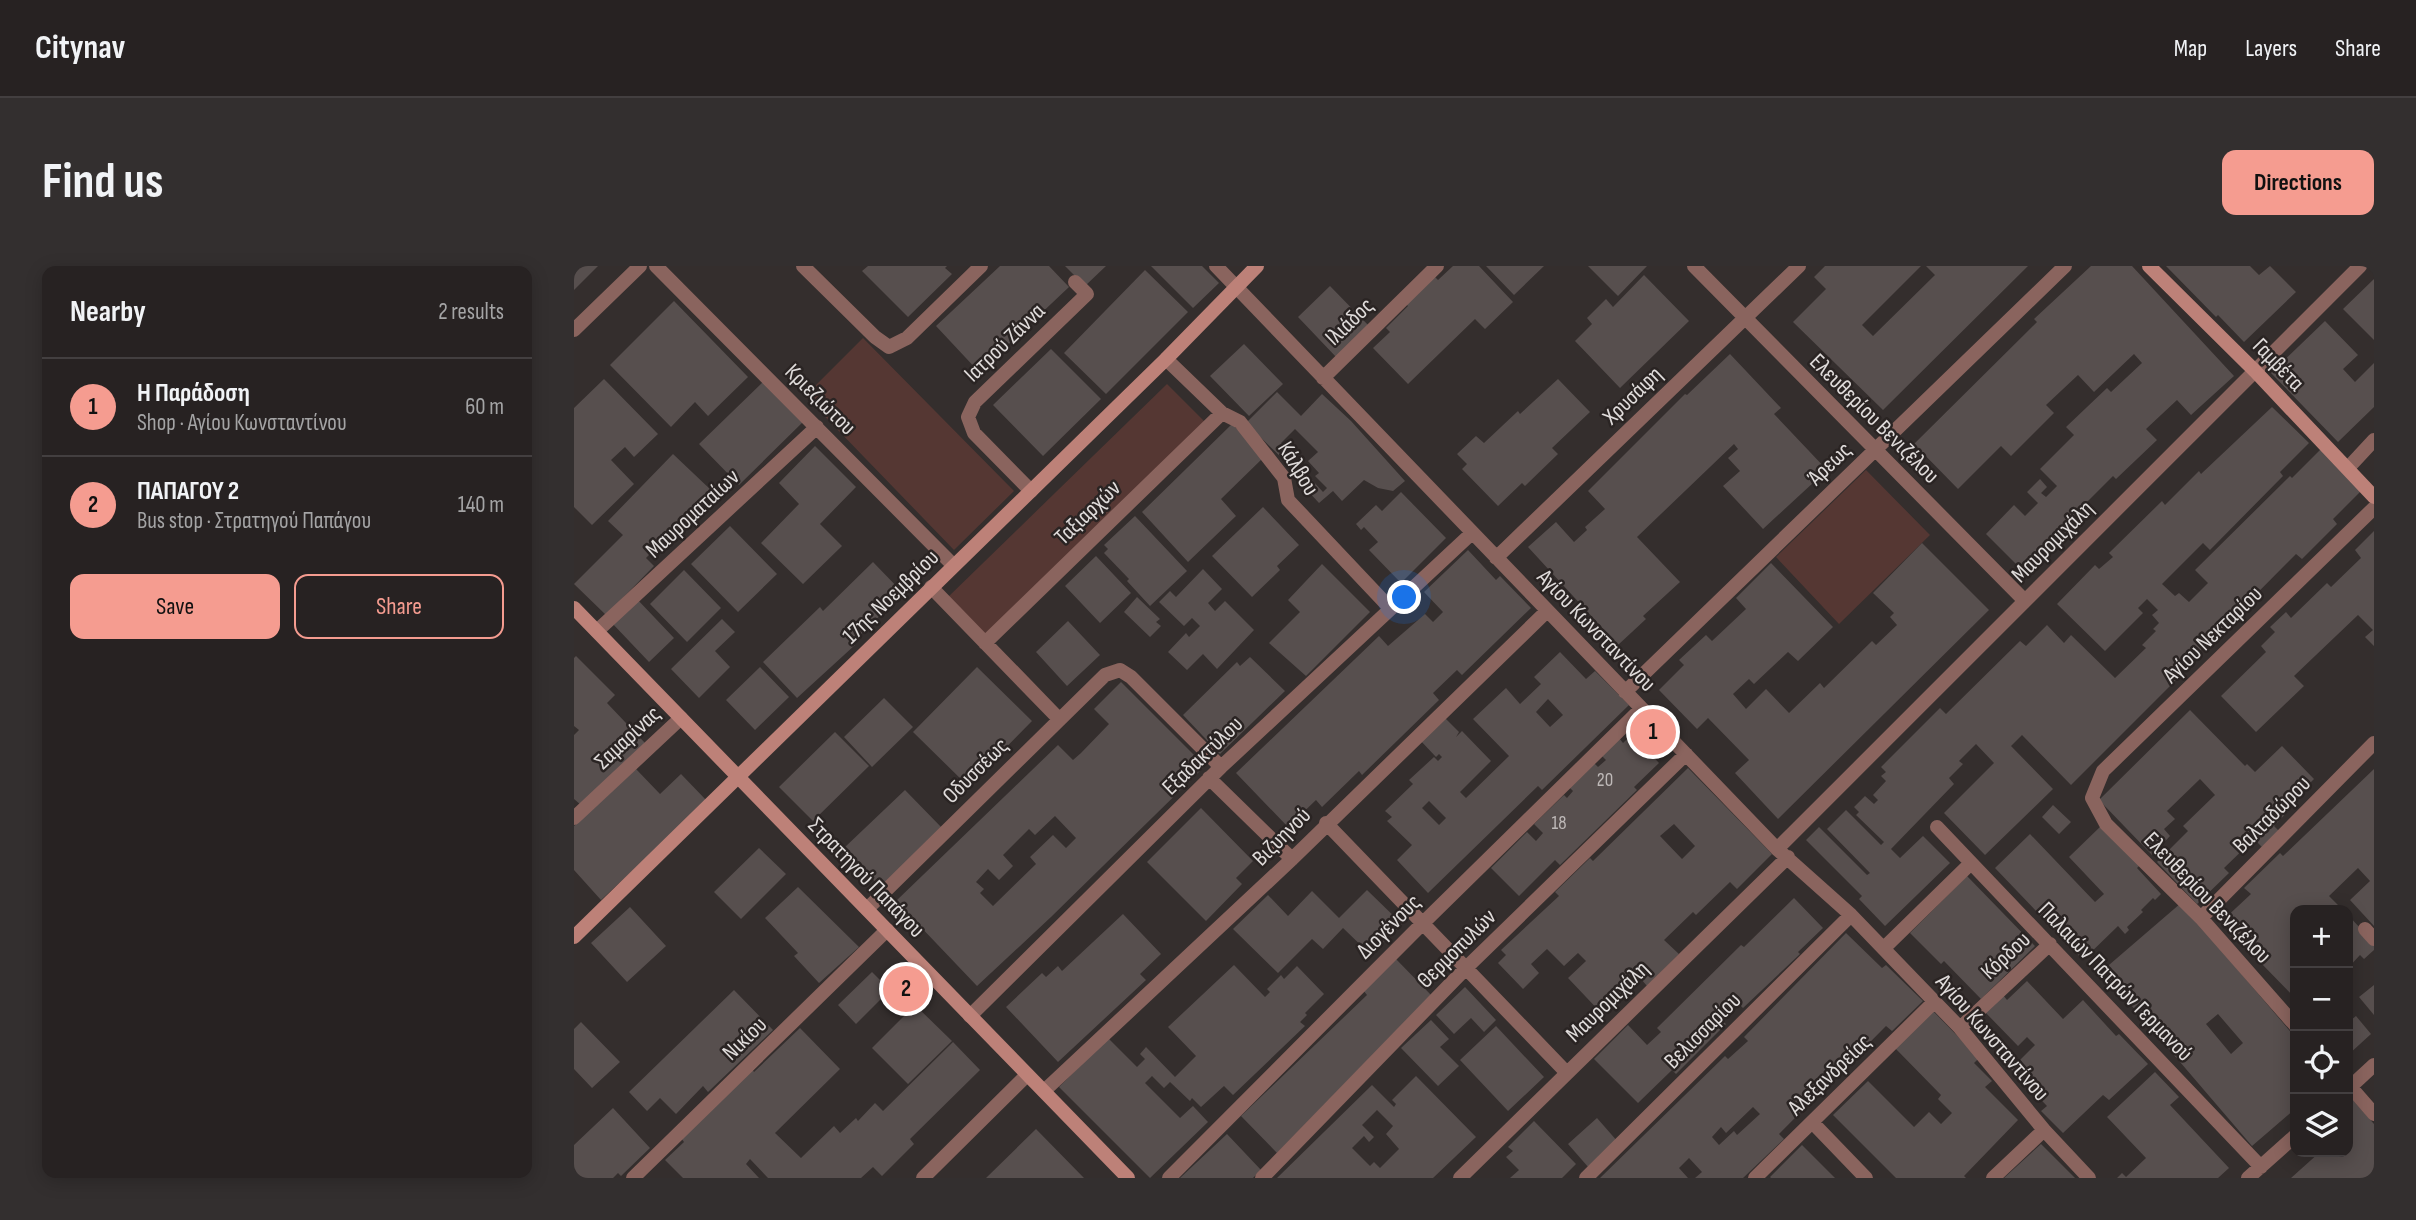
<!DOCTYPE html>
<meta charset="utf-8">
<style>
body{margin:0;font-family:"Sofia Sans Condensed",sans-serif;background:#332f2f;color:#f1f3f6}
.controls{position:absolute;right:21px;bottom:21px;display:grid;overflow:hidden;border-radius:14px;box-shadow:0 4px 18px #0003}
.controls button{width:63px;height:63px;display:grid;place-items:center;padding:0;border:0;border-bottom:2px solid #433f40;background:#272222;color:#f1f3f6;font:35px sans-serif}
.you{position:absolute;left:831px;top:332px;width:24px;height:24px;margin:-18px;border:5px solid #fff;border-radius:50%;background:#1a73e8;box-shadow:0 0 0 10px #1a73e833}
.badge{display:grid;place-items:center;width:46px;height:46px;border-radius:50%;background:#f59c90;color:#111;font-size:23px;font-weight:700}
.pin{position:absolute;translate:-50% -50%;border:4px solid #fff;box-shadow:0 2px 7px #0006}
.list{margin:0;padding:0;list-style:none}
h2{display:flex;justify-content:space-between;align-items:center;height:91px;margin:0;padding:0 28px;font-size:30px}
h2 small{font-size:23px;font-weight:400;color:#a4a4a5}
.list li{display:grid;grid-template-columns:46px 1fr auto;gap:21px;align-items:center;box-sizing:border-box;height:98px;padding:0 28px;border-top:2px solid #433f40}
.list b{display:block;font-size:26px;white-space:nowrap}
.list p{margin:0;font-size:23px;white-space:nowrap;color:#a4a4a5}
.list em{font-size:23px;font-style:normal;color:#a4a4a5}
.actions{display:flex;gap:14px;padding:21px 28px}
.actions a{flex:1;padding:16px 0;border:2px solid #f59c90;border-radius:14px;text-align:center;font-size:24px;color:#f59c90}
.actions .main{background:#f59c90;color:#111}
.icon{flex:none;width:38px;height:38px;fill:none;stroke:currentColor;stroke-width:2;stroke-linecap:round;stroke-linejoin:round}
.map{position:relative;flex:none;width:1800px;height:912px;overflow:hidden;border-radius:14px}
header{display:flex;align-items:center;gap:42px;box-sizing:border-box;height:98px;padding:0 35px;background:#272222;border-bottom:2px solid #433f40}
header strong{font-size:33px}
nav{display:flex;gap:38px;margin-inline-start:auto;font-size:24px}
.intro{display:flex;align-items:center;justify-content:space-between;box-sizing:border-box;height:168px;padding:0 42px}
h1{margin:0;font-size:49px}
.button{padding:18px 32px;border-radius:14px;background:#f59c90;color:#111;font-size:24px;font-weight:700}
main{display:flex;gap:42px;padding:0 42px}
aside{flex:1;background:#272222;border-radius:14px;box-shadow:0 4px 18px #0003}
.map>svg:first-child{display:block}
.green{fill:#553733}
.building{fill:#574f4e;fill-rule:evenodd}
.lines{fill:none;stroke-linecap:round;stroke-linejoin:round}
.street{stroke:#8a645e;stroke-width:14}
.secondary{stroke:#bd8178;stroke-width:14}
.labels{text-anchor:middle;stroke-width:5;stroke-linejoin:round;paint-order:stroke}
.number-label{font-size:19px;fill:#beb9b8}
.street-label{font-size:23px;fill:#e0dcdb;stroke:#2a2423}
</style>
<header>
<strong>Citynav</strong>
<nav><a>Map</a><a>Layers</a><a>Share</a></nav>
</header>
<div class="intro"><h1>Find us</h1><a class="button">Directions</a></div>
<main>
<aside>
<h2>Nearby<small>2 results</small></h2>
<ul class="list">
<li><span class="badge">1</span><div><b>Η Παράδοση</b><p>Shop · Αγίου Κωνσταντίνου</p></div><em>60 m</em></li>
<li><span class="badge">2</span><div><b>ΠΑΠΑΓΟΥ 2</b><p>Bus stop · Στρατηγού Παπάγου</p></div><em>140 m</em></li>
</ul>
<div class="actions"><a class="main">Save</a><a>Share</a></div>
</aside>
<div class="map">
<svg width="1800" height="912" viewBox="0 0 1800 912">
<rect width="100%" height="100%" fill="#342e2d"/>
<!-- green -->
<path class="green" d="M289,72L440,225L380,284L231,130Z
M593,118L631,156L410,370L372,333Z
M1292,204L1356,269L1265,358L1202,291Z"/>
<!-- building -->
<path class="building" d="M0,0H24L0,24Z
M294,0H373L371,2L378,8L334,51L288,5Z
M426,0H475L495,21L405,106L362,60Z
M491,0H532L511,20Z
M577,0H628L645,17L619,42Z
M879,0H905L939,36L911,63L901,53L834,118L799,82L816,66L812,62L834,40L832,38L860,10L864,14Z
M912,0H970L940,29Z
M1014,0H1073L1044,30Z
M1251,0H1347L1288,59L1299,70L1361,9L1352,0H1454L1309,144L1219,56L1252,23L1240,11Z
M1517,0H1558L1660,110L1617,149L1603,134L1572,163L1583,174L1542,213L1539,210L1506,243L1513,249L1452,308L1412,268L1440,239L1451,250L1464,237L1453,226L1466,213L1473,221L1467,227L1472,231L1483,220L1466,203L1500,169L1492,161L1533,122L1537,126L1568,97L1560,88L1520,126L1504,109L1472,139L1480,147L1437,190L1427,180L1384,223L1340,178L1463,56L1460,53Z
M1592,0H1676L1685,9L1696,0L1722,26L1670,76L1644,49L1642,51Z
M571,4L614,46L532,128L490,87Z
M1070,9L1115,55L1046,122L1001,75L1018,58L1013,52L1032,33L1039,41Z
M1800,13V74L1769,43Z
M756,20L795,60L763,92L724,51Z
M100,35L174,111L134,150L121,136L97,161L36,99Z
M1751,55L1784,89L1769,103L1781,116L1800,97V141L1764,176L1697,107Z
M670,78L709,118L675,150L636,110Z
M477,83L527,133L469,190L419,139Z
M1156,88L1207,142L1200,148L1253,204L1189,263L1149,220L1166,205L1154,192L1164,183L1160,178L1063,271L1106,316L1069,350L1072,353L1044,379L954,281L982,256L1000,276L1013,264L1011,261L1031,243L1014,225L1111,128L1113,129Z
M30,113L84,168L60,191L51,181L37,194L60,218L18,259L0,241V142Z
M984,113L1016,146L978,182L984,188L951,220L948,217L924,240L888,203L893,198L883,188L902,170L910,177L944,145L946,148Z
M191,114L231,154L165,219L125,178Z
M703,126L727,150L748,128L777,155L831,215L819,225L804,222L790,214L768,235L759,225L745,237L719,209L727,202L749,226L753,222L741,210L745,207L734,195L744,186L721,163L707,177L721,191L714,198L672,157Z
M1698,141L1735,177L1706,206L1709,210L1636,284L1629,277L1588,318L1601,330L1605,327L1615,336L1634,317L1621,304L1716,210L1718,212L1747,183L1788,224L1759,253L1763,258L1728,293L1722,288L1601,410L1603,413L1497,519L1448,469L1437,480L1479,523L1411,589L1370,547L1420,497L1402,478L1385,495L1389,498L1375,512L1380,518L1317,583L1326,592L1349,570L1376,597L1311,660L1285,633L1288,630L1232,574L1245,561L1293,609L1296,607L1253,563L1272,544L1307,579L1310,576L1282,549L1285,546L1280,541L1291,530L1300,538L1304,534L1299,529L1312,515L1307,510L1312,506L1307,501L1366,442L1372,448L1446,375L1452,380L1473,359L1490,377L1497,369L1541,412L1572,382L1568,379L1582,365L1579,363L1585,357L1578,349L1584,344L1573,333L1564,342L1569,347L1531,385L1483,338L1521,299L1525,303L1539,291L1535,287L1588,235L1591,239L1625,205L1627,208Z
M658,158L690,191L647,233L662,250L614,296L568,246Z
M241,180L282,221L246,258L268,280L229,318L187,277L225,238L205,217Z
M99,188L138,225L72,292L80,300L32,349L0,318L49,269L34,255Z
M827,226L872,272L827,317L795,284L804,276L790,261L787,264L782,258L802,239L808,245Z
M689,241L725,279L703,300L706,304L678,331L638,290Z
M561,250L613,305L576,340L553,315L555,313L530,287L534,283L530,279Z
M156,260L203,308L164,346L117,298Z
M1800,265V380L1791,371L1799,364L1784,349L1720,410L1730,420L1682,466L1647,430L1692,386L1687,380L1701,366L1696,361L1712,346L1717,352L1718,351L1753,317L1757,321L1787,292L1781,284Z
M1348,277L1415,344L1204,553L1161,507L1175,494L1134,452L1123,463L1085,424L1110,399L1105,394L1132,369L1138,375L1172,343L1162,332L1197,297L1259,361L1224,395L1214,386L1180,418L1175,413L1159,428L1172,443L1192,423L1215,447L1246,417L1250,422L1298,375L1302,379L1323,359L1316,351L1320,347L1299,327Z
M894,284L922,314L926,310L957,342L888,409L883,404L859,427L865,434L788,509L785,505L748,541L742,534L714,561L662,507L805,370L814,380L851,348L859,356L869,346L850,326Z
M522,290L557,327L526,357L491,320Z
M299,296L329,327L279,376L281,379L223,432L189,396L246,341L249,345Z
M748,298L796,346L732,410L695,377L726,346L714,334Z
M629,303L648,323L634,337L641,345L651,335L680,364L643,403L629,388L613,404L594,386L612,367L615,371L626,360L618,352L610,360L585,336L596,325L602,331Z
M110,304L147,342L113,376L76,338Z
M563,331L586,353L582,356L587,360L576,371L550,346Z
M62,332L100,372L75,396L37,356Z
M148,353L161,366L141,385L156,401L125,432L97,403Z
M494,355L526,389L493,420L462,386Z
M986,386L1012,413L1021,405L1055,439L968,524L964,520L854,627L823,594L838,579L813,555L818,551L811,545L839,518L835,514L860,491L864,495L868,491L865,488L862,491L845,473L869,450L885,466L882,471L888,465L917,495L886,526L892,532L935,490L899,453L932,422L946,438L967,418L960,411ZM974,433L989,449L976,461L962,446ZM855,535L872,552L865,559L848,542Z
M2,390L41,429L33,437L71,477L7,539L0,533V469L5,464L0,460V392Z
M676,391L711,425L646,488L609,449L663,396L666,400Z
M186,401L215,431L181,464L152,434Z
M403,401L458,455L394,520L339,466Z
M547,416L631,500L477,651L403,720L322,635L484,479L499,494L507,487L535,458L520,443ZM481,550L502,572L492,582L479,569L456,591L462,598L419,640L406,627L410,623L402,616L414,603L425,614L439,600L429,589L455,563L461,569Z
M310,432L339,461L298,501L270,471Z
M1616,444L1671,500L1673,498L1681,506L1708,480L1740,513L1714,539L1717,542L1700,560L1706,566L1689,582L1680,573L1650,602L1655,607L1623,638L1583,596L1614,565L1609,560L1641,529L1626,513L1593,545L1601,553L1590,563L1596,570L1578,589L1525,534Z
M261,466L295,500L239,555L205,521Z
M1058,468L1085,497L1060,521L1063,524L986,599L981,594L945,630L917,602L953,566L962,575L969,567L960,558L990,529L993,532L999,525L995,521L1020,497L1024,501L1032,494L1027,489L1045,472L1049,477Z
M1114,502L1198,588L1163,623L1156,616L1122,649L1119,646L1090,674L1105,688L1073,720L1067,713L1030,750L994,712L1012,695L1004,687L990,700L973,683L957,698L965,707L949,723L924,697L932,689L927,684L985,630L981,626L1016,592L1019,595ZM1100,558L1121,580L1108,593L1086,570Z
M62,503L86,528L107,508L133,535L27,634L0,604V560Z
M1800,503V660L1776,634L1796,615L1784,602L1755,630L1769,644H1721V732L1647,656L1677,628L1670,622L1706,587L1709,590Z
M331,524L368,562L306,621L270,582Z
M1479,539L1497,556L1485,568L1468,551Z
M627,542L679,595L662,612L668,618L632,655L573,596Z
M1528,559L1566,599L1563,602L1587,628L1581,634L1579,632L1567,644L1569,646L1553,661L1555,664L1551,668L1544,660L1509,694L1421,602L1456,568L1521,636L1530,628L1495,591Z
M185,582L212,608L167,653L140,626Z
M1393,610L1461,680L1407,733L1370,695L1367,698L1336,667Z
M224,621L285,681L245,717L220,690L224,687L191,652Z
M793,624L828,658L797,689L769,662L749,683L738,673L704,707L659,663L694,629L714,650L738,625L765,652Z
M1220,632L1249,662L1224,686L1226,688L1169,742L1162,735L1145,752L1152,758L1102,808L1098,804L1064,837L1020,793L1054,759L1073,779L1087,766L1083,762L1167,679L1170,681Z
M1607,637L1721,771V843L1678,880L1528,705ZM1644,748L1669,777L1657,788L1632,758Z
M56,641L92,680L53,716L17,677Z
M549,648L587,688L566,708L572,714L484,796L432,741L468,707L472,711L484,700L488,705Z
M1774,649L1800,677V684L1790,693L1786,689L1774,702Z
M1272,667L1308,702L1312,699L1349,735L1318,765L1312,760L1205,868L1210,873L1169,912H1121L1128,906L1115,892L1105,902L1114,912H1026L1151,790L1154,793L1174,775L1170,771ZM1179,841L1186,848L1163,869L1160,865L1145,879L1138,871L1147,861L1152,867Z
M821,692L857,729L703,887L667,850L793,729L789,724Z
M660,699L691,731L696,726L693,723L707,709L710,713L723,700L750,728L731,747L733,749L726,756L731,760L659,829L650,820L627,841L618,832L616,835L596,816L590,822L578,810L571,817L606,852L619,840L634,856L576,912L485,821L534,772L563,801L571,793L566,788L572,781L601,811L622,790L594,761Z
M298,706L320,728L313,735L309,731L282,758L264,739Z
M1453,715L1489,753L1509,734L1542,770L1545,768L1574,798L1535,834L1529,829L1489,867L1467,845L1473,840L1437,803L1461,779L1453,771L1444,780L1411,746L1429,729L1433,734Z
M1800,719V749L1785,731Z
M891,721L922,754L910,766L897,752L880,768L862,749Z
M160,724L199,764L134,826L129,820L102,848L86,832L73,845L55,826Z
M341,739L378,775L334,818L298,782Z
M1359,745L1405,792L1400,797L1418,815L1411,821L1444,854L1390,910L1392,912H1322L1259,849L1294,815L1340,861L1355,846L1367,858L1378,847L1364,833L1367,829L1321,782Z
M1782,750L1797,768L1774,789V751L1777,754Z
M857,754L875,773L866,781L885,800L864,820L827,782Z
M7,756L46,796L18,822L0,803V763Z
M922,760L970,811L934,845L886,794Z
M226,762L266,803L201,867L227,892L260,860L266,867L282,852L284,855L301,837L309,845L379,776L406,804L336,873L340,878L308,910L299,901L287,912H194L176,893L172,898L185,912H109L91,894L110,876L107,872L178,803L180,806Z
M1581,806L1605,831L1596,839L1655,902L1644,912H1543L1548,907L1552,911L1572,892L1533,851Z
M842,810L902,871L859,912H703L798,819L820,841L822,838L818,834ZM803,844L819,860L812,868L825,883L806,902L800,896L796,900L778,882L790,870L795,876L800,871L788,859Z
M1779,834L1800,858V912H1717L1746,886H1774V839Z
M39,842L76,882L47,910L44,907L39,912H0V879Z
M1023,852L1044,876L1015,902L994,878Z
M960,855L1002,898L988,912H936L945,904L932,891L939,885L934,881Z
M462,863L510,912H412Z
M653,868L687,904L679,912H606Z
M1467,878L1501,912H1430Z
M1228,879L1261,912H1197L1196,911Z"/>
<g class="lines">
<!-- street -->
<path class="street" d="M82,0L379,299
M229,0L301,71L315,81L333,72L407,0
M642,0L1203,583L1277,649L1386,762L1470,864L1515,912
M1120,0L1451,335
M0,64L66,0
M592,93L648,147L666,156L710,212L714,234L816,342
M749,112L863,0
M1774,202L1800,174
M457,225L400,167L394,151L401,136L513,28L501,16
M922,292L1225,0
M357,321L485,453
M23,365L243,161
M411,377L648,147
M1051,426L1491,0
M635,512L718,593
M0,552L107,452
M752,557L992,806
M1363,561L1687,901
M1203,583L1786,0
M293,643L531,409L546,404L557,411L647,501
M1627,652L1800,477
M1791,663L1800,673
M1310,682L1397,597
M396,750L647,501L898,267
M1721,759L1627,652L1532,558L1518,532L1529,505L1800,242
M1386,762L1476,678
M1774,818L1800,848
M1774,823L1800,799
M470,825L718,593L973,345
M1238,856L1292,912
M59,912L313,664
M349,912L453,809
M595,912L848,658L1067,443
M688,912L891,703L1112,488
M886,912L1214,591
M1012,912L1277,649
M1181,912L1360,736
M1419,912L1470,864
M1674,912L1721,870"/>
<!-- secondary -->
<path class="secondary" d="M1575,0L1681,105L1800,231
M0,342L554,912
M0,671L592,93L683,0"/>
</g>
<g class="labels">
<!-- number labels -->
<g class="number-label">
<text x="1031" y="520">20</text>
<text x="985" y="563">18</text>
</g>
<!-- street labels -->
<g class="street-label">
<text transform="translate(775 55) rotate(-44)" y="8">Ιλιάδος</text>
<text transform="translate(430 76) rotate(-44)" y="8">Ιατρού Ζάννα</text>
<text transform="translate(1705 98) rotate(46)" y="8">Γαμβέτα</text>
<text transform="translate(1058 129) rotate(-44)" y="8">Χρυσάφη</text>
<text transform="translate(247 133) rotate(45)" y="8">Κριεζιώτου</text>
<text transform="translate(1301 152) rotate(45)" y="8">Ελευθερίου Βενιζέλου</text>
<text transform="translate(1255 197) rotate(-44)" y="8">Άρεως</text>
<text transform="translate(725 202) rotate(59)" y="8">Κάλβου</text>
<text transform="translate(513 246) rotate(-44)" y="8">Ταξιαρχών</text>
<text transform="translate(118 247) rotate(-43)" y="8">Μαυροματαίων</text>
<text transform="translate(1478 275) rotate(-45)" y="8">Μαυρομιχάλη</text>
<text transform="translate(316 330) rotate(-44)" y="8">17ης Νοεμβρίου</text>
<text transform="translate(1023 364) rotate(46)" y="8">Αγίου Κωνσταντίνου</text>
<text transform="translate(1638 368) rotate(-44)" y="8">Αγίου Νεκταρίου</text>
<text transform="translate(53 471) rotate(-43)" y="8">Σαμαρίνας</text>
<text transform="translate(628 489) rotate(-44)" y="8">Εξαδακτύλου</text>
<text transform="translate(401 504) rotate(-45)" y="8">Οδυσσέως</text>
<text transform="translate(1697 548) rotate(-45)" y="8">Βαλταδώρου</text>
<text transform="translate(707 570) rotate(-45)" y="8">Βιζυηνού</text>
<text transform="translate(293 611) rotate(46)" y="8">Στρατηγού Παπάγου</text>
<text transform="translate(1634 631) rotate(46)" y="8">Ελευθερίου Βενιζέλου</text>
<text transform="translate(814 660) rotate(-45)" y="8">Διογένους</text>
<text transform="translate(882 682) rotate(-45)" y="8">Θερμοπυλών</text>
<text transform="translate(1431 689) rotate(-43)" y="8">Κόρδου</text>
<text transform="translate(1542 715) rotate(46)" y="8">Παλαιών Πατρών Γερμανού</text>
<text transform="translate(1033 735) rotate(-44)" y="8">Μαυρομιχάλη</text>
<text transform="translate(1128 764) rotate(-45)" y="8">Βελισσαρίου</text>
<text transform="translate(1419 771) rotate(49)" y="8">Αγίου Κωνσταντίνου</text>
<text transform="translate(170 772) rotate(-44)" y="8">Νικίου</text>
<text transform="translate(1255 808) rotate(-44)" y="8">Αλεξανδρείας</text>
</g>
</g>
</svg>
<div class="controls">
<button>+</button>
<button>−</button>
<button><svg class="icon" aria-label="locate" viewBox="0 0 24 24"><circle cx="12" cy="12" r="6"/><path d="M12 2v4M12 18v4M2 12h4M18 12h4"/></svg></button>
<button><svg class="icon" aria-label="layers" viewBox="0 0 24 24"><path d="M12 4l9 5-9 5-9-5zM3 14l9 5 9-5"/></svg></button>
</div>
<div class="you"></div>
<div class="pin badge" style="left:1079px;top:466px">1</div>
<div class="pin badge" style="left:332px;top:723px">2</div>
</div>
</main>
